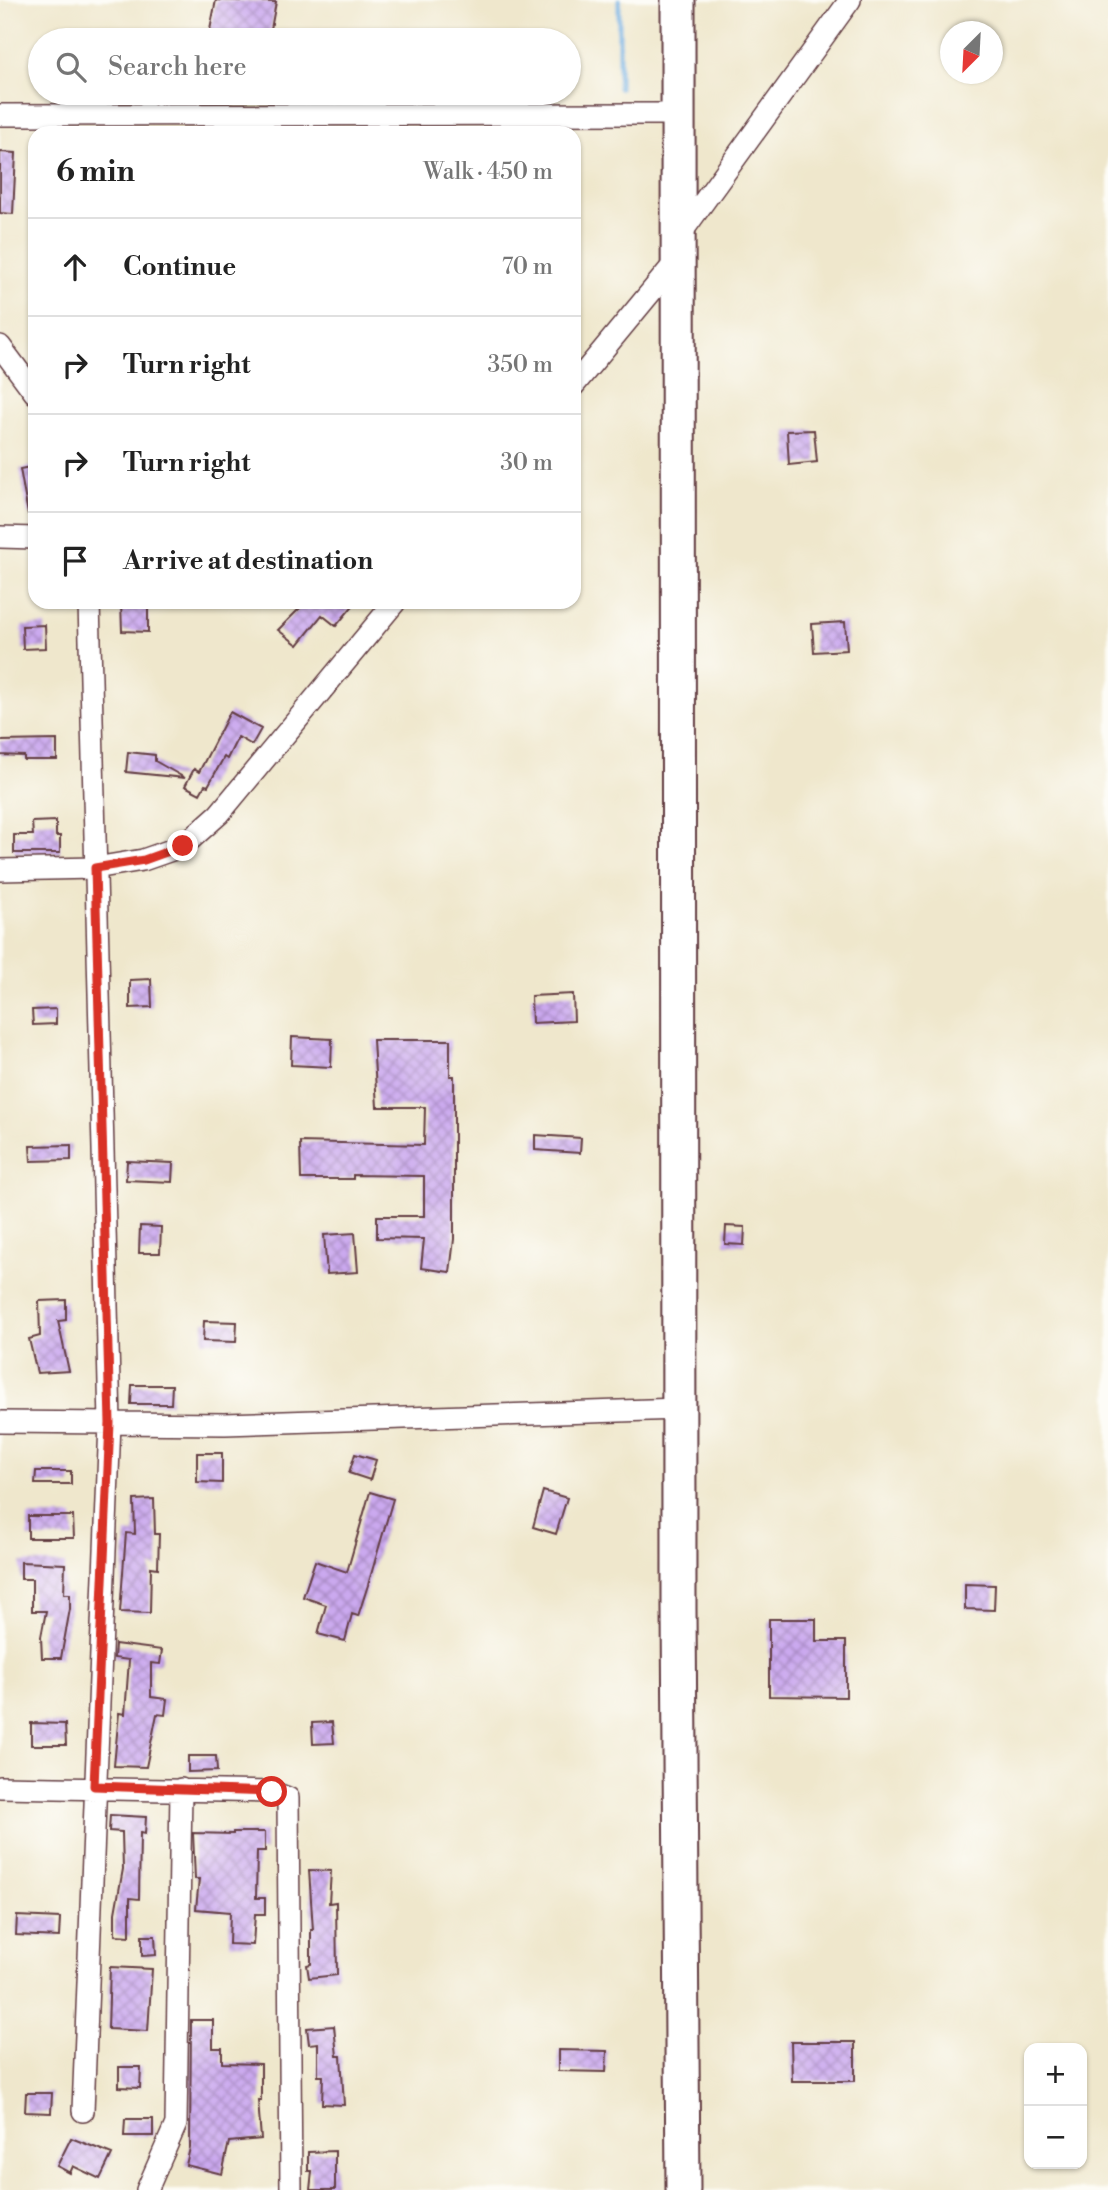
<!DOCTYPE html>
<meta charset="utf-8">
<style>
body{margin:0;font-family:"Libre Bodoni",serif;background:#f2f2f2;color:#222}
.controls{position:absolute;right:21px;bottom:21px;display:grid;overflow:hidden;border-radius:14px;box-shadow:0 2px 5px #0004}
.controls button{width:63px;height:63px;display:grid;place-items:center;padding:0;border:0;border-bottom:2px solid #e0e0e0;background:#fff;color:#222;font:35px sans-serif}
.compass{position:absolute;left:940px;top:21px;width:63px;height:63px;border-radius:50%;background:#fff;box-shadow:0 2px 5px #0004;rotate:204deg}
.stop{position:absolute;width:21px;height:21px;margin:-16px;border:5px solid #d93025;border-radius:50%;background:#fff}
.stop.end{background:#d93025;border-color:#fff;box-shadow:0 2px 7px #0008}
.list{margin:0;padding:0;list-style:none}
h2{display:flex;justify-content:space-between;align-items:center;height:91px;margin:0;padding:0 28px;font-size:30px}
h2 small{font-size:23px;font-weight:400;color:#767676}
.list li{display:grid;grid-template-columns:46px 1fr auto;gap:21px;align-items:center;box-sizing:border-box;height:98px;padding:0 28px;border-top:2px solid #e0e0e0}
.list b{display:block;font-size:26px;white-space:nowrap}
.list em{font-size:23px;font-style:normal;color:#767676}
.icon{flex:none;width:38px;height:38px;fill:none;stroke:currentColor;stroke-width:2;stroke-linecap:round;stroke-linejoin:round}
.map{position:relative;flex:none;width:1108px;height:2190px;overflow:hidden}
.search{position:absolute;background:#fff;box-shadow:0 2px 5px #0004;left:28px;top:28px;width:553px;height:77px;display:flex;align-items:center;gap:18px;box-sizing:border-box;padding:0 24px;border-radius:38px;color:#767676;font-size:26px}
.panel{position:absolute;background:#fff;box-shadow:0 2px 5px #0004;left:28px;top:126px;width:553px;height:483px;border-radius:21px}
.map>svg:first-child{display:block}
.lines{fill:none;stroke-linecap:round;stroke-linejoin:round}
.stream{stroke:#6eade1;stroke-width:5}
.building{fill:url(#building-cross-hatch)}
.street-casing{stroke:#633d43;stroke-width:24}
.primary-casing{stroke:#633d43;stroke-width:37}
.street{stroke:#fff;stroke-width:21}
.primary{stroke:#fff;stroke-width:33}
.route{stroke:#d93025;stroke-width:9}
</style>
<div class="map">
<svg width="1108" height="2190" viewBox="0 0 1108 2190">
<defs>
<pattern id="building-cross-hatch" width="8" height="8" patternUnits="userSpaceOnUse" patternTransform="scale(1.75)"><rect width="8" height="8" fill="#cba9ef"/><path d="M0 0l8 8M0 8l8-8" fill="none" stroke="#a789c2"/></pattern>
</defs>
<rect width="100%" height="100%" fill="#fdfcf7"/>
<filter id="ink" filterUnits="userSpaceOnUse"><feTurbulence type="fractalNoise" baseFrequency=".0143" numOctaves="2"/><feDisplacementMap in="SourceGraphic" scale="14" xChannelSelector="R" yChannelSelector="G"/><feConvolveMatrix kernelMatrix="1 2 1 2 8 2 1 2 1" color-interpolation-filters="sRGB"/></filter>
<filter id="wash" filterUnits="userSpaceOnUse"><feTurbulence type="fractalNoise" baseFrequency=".00686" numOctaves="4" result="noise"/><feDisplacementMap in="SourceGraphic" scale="28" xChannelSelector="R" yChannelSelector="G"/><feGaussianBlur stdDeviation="1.57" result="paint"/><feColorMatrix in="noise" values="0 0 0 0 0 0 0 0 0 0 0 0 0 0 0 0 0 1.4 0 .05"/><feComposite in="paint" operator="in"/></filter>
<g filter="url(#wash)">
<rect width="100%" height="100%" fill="#efe7cc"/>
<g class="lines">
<!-- stream -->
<path class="stream" d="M619,0V88"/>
</g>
<g id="blocks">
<!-- building -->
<path class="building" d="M216,0L276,2L269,40L235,33L234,39L209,35Z
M0,152L16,153L13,214L0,213Z
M814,430L817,462L789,465L787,431Z
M35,466V514H28L20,469Z
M121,602H148V632L122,631Z
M306,602H356L336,626L322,615L298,645L278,630Z
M845,622L847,650L814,652L812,624Z
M45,625L46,648L23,649L22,626Z
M230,712L261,729L252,745L238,737L227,759L224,757L208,786L205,785L200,794L185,786L194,769L199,772Z
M57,740V760H24V756L0,755V741Z
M128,752L155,755V761L185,778L126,772Z
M56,821V836H60V853H14V835H33L32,822Z
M151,979L152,1007L130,1008V980Z
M573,994L574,1021L532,1023L531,996Z
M56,1009V1024L33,1025L32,1010Z
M292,1037L332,1039L331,1067L291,1065Z
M373,1040H450V1076H454V1239L450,1272L421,1268L424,1239L377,1238V1216H424V1176L353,1175V1179H301L300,1142L424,1145L425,1107H377Z
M535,1135L581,1138L580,1153L535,1150Z
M71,1145V1160L31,1161L30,1146Z
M127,1161L173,1163L172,1182L126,1180Z
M140,1226L161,1227L160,1253H139Z
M726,1226L745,1227L744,1245L725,1244Z
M355,1233L358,1272L327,1274L324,1235Z
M66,1300V1320L58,1321L69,1371L37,1373L29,1339L40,1336L39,1301Z
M204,1321L237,1322L236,1342L203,1341Z
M132,1385H172L171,1404H131Z
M197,1453H222V1483L197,1482Z
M355,1454L376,1460L370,1480L349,1473Z
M36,1471H71V1484H35Z
M543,1491L567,1498L556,1534L533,1527Z
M370,1492L393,1499L368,1585L358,1616L352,1614L345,1641L318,1634L326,1605L303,1597L315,1561L347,1572Z
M154,1499L155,1534H159L158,1568L151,1567L150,1613L120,1612L126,1533L135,1534L134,1500Z
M28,1516H73L74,1538H28Z
M21,1562L65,1564L64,1594H70V1609L61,1658H42L41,1637L46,1611H32V1579H21Z
M965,1584L995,1585L994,1610L965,1609Z
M769,1619H816V1641H846V1697L769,1696Z
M115,1644L162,1650L160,1664L151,1663V1697L167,1699L165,1715L157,1714L146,1767L114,1766L119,1713L125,1714L129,1660L114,1658Z
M332,1722L334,1743L313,1744L312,1723Z
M31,1723L65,1724L66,1745H31Z
M188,1756H216L217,1771L188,1772Z
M110,1815L146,1817L145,1834L140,1833L139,1899L130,1898V1936L115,1935V1913L123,1869L122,1832L109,1831Z
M233,1832H265V1851H257L256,1898H265V1914H255L253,1945L229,1944L230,1912L196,1909L199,1879H195L193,1833L233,1834Z
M309,1870L331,1871L329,1903L336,1902L337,1975L309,1978L307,1965L311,1964V1930H313Z
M17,1916L60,1918L59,1937L16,1935Z
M142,1936H155L156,1955L142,1956Z
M110,1967L152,1969L148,2031L108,2029Z
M191,2020H213V2048H222V2063L261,2064V2100H258L261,2139L229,2142L222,2174L186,2165L190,2148Z
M334,2026L337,2056H341L344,2105L322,2104L323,2076H318V2043L309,2044L307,2028Z
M791,2042H855V2081H792Z
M558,2050L607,2051L606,2072L558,2071Z
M119,2067H141L140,2088L119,2087Z
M26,2093H52L51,2113L25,2112Z
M125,2119H153V2136H124Z
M71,2138L112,2154L100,2179L73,2166L70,2173L57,2166Z
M335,2151V2190H310L312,2171H308V2152Z"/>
</g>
</g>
<g filter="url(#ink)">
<use href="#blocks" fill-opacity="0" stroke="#633d43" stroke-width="2"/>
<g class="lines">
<!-- street casing -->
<g class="street-casing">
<path id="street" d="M0,115L679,114
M679,236L850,0
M0,346L35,393
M574,385L679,258
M0,537L35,538
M0,870L95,868L143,860L183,846L219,814L395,602
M0,1422L225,1424L679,1409
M0,1787L272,1792L288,1798L291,2190
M83,2111L110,1423L89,602
M147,2190L176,2124L181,1789"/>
</g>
<!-- primary casing -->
<g class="primary-casing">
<path id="primary" d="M678,0L679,1609L683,2190"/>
</g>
<!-- street -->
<use href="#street" class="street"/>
<!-- primary -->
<use href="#primary" class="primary"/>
</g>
</g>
<g class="lines" filter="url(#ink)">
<!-- route -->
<path class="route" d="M183,846L144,860L95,868L110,1423L94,1786L272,1792"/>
</g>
</svg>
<div class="controls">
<button>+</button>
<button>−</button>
</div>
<svg class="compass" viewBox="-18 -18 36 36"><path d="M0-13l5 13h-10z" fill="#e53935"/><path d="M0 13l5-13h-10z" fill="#767676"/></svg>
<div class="stop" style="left:272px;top:1792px"></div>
<div class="stop end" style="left:183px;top:846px"></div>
<div class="search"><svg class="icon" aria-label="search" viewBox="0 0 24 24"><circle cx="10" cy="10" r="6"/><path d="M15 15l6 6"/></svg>Search here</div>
<section class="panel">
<h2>6 min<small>Walk · 450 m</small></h2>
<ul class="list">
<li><svg class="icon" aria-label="ahead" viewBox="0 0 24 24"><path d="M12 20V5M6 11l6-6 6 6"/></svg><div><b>Continue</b></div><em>70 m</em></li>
<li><svg class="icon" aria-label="right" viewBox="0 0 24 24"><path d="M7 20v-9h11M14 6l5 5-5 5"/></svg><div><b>Turn right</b></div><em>350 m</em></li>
<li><svg class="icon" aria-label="right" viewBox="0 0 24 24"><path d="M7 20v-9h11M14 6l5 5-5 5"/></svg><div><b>Turn right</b></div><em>30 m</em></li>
<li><svg class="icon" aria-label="arrive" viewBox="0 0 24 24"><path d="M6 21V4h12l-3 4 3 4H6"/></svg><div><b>Arrive at destination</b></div></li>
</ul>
</section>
</div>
